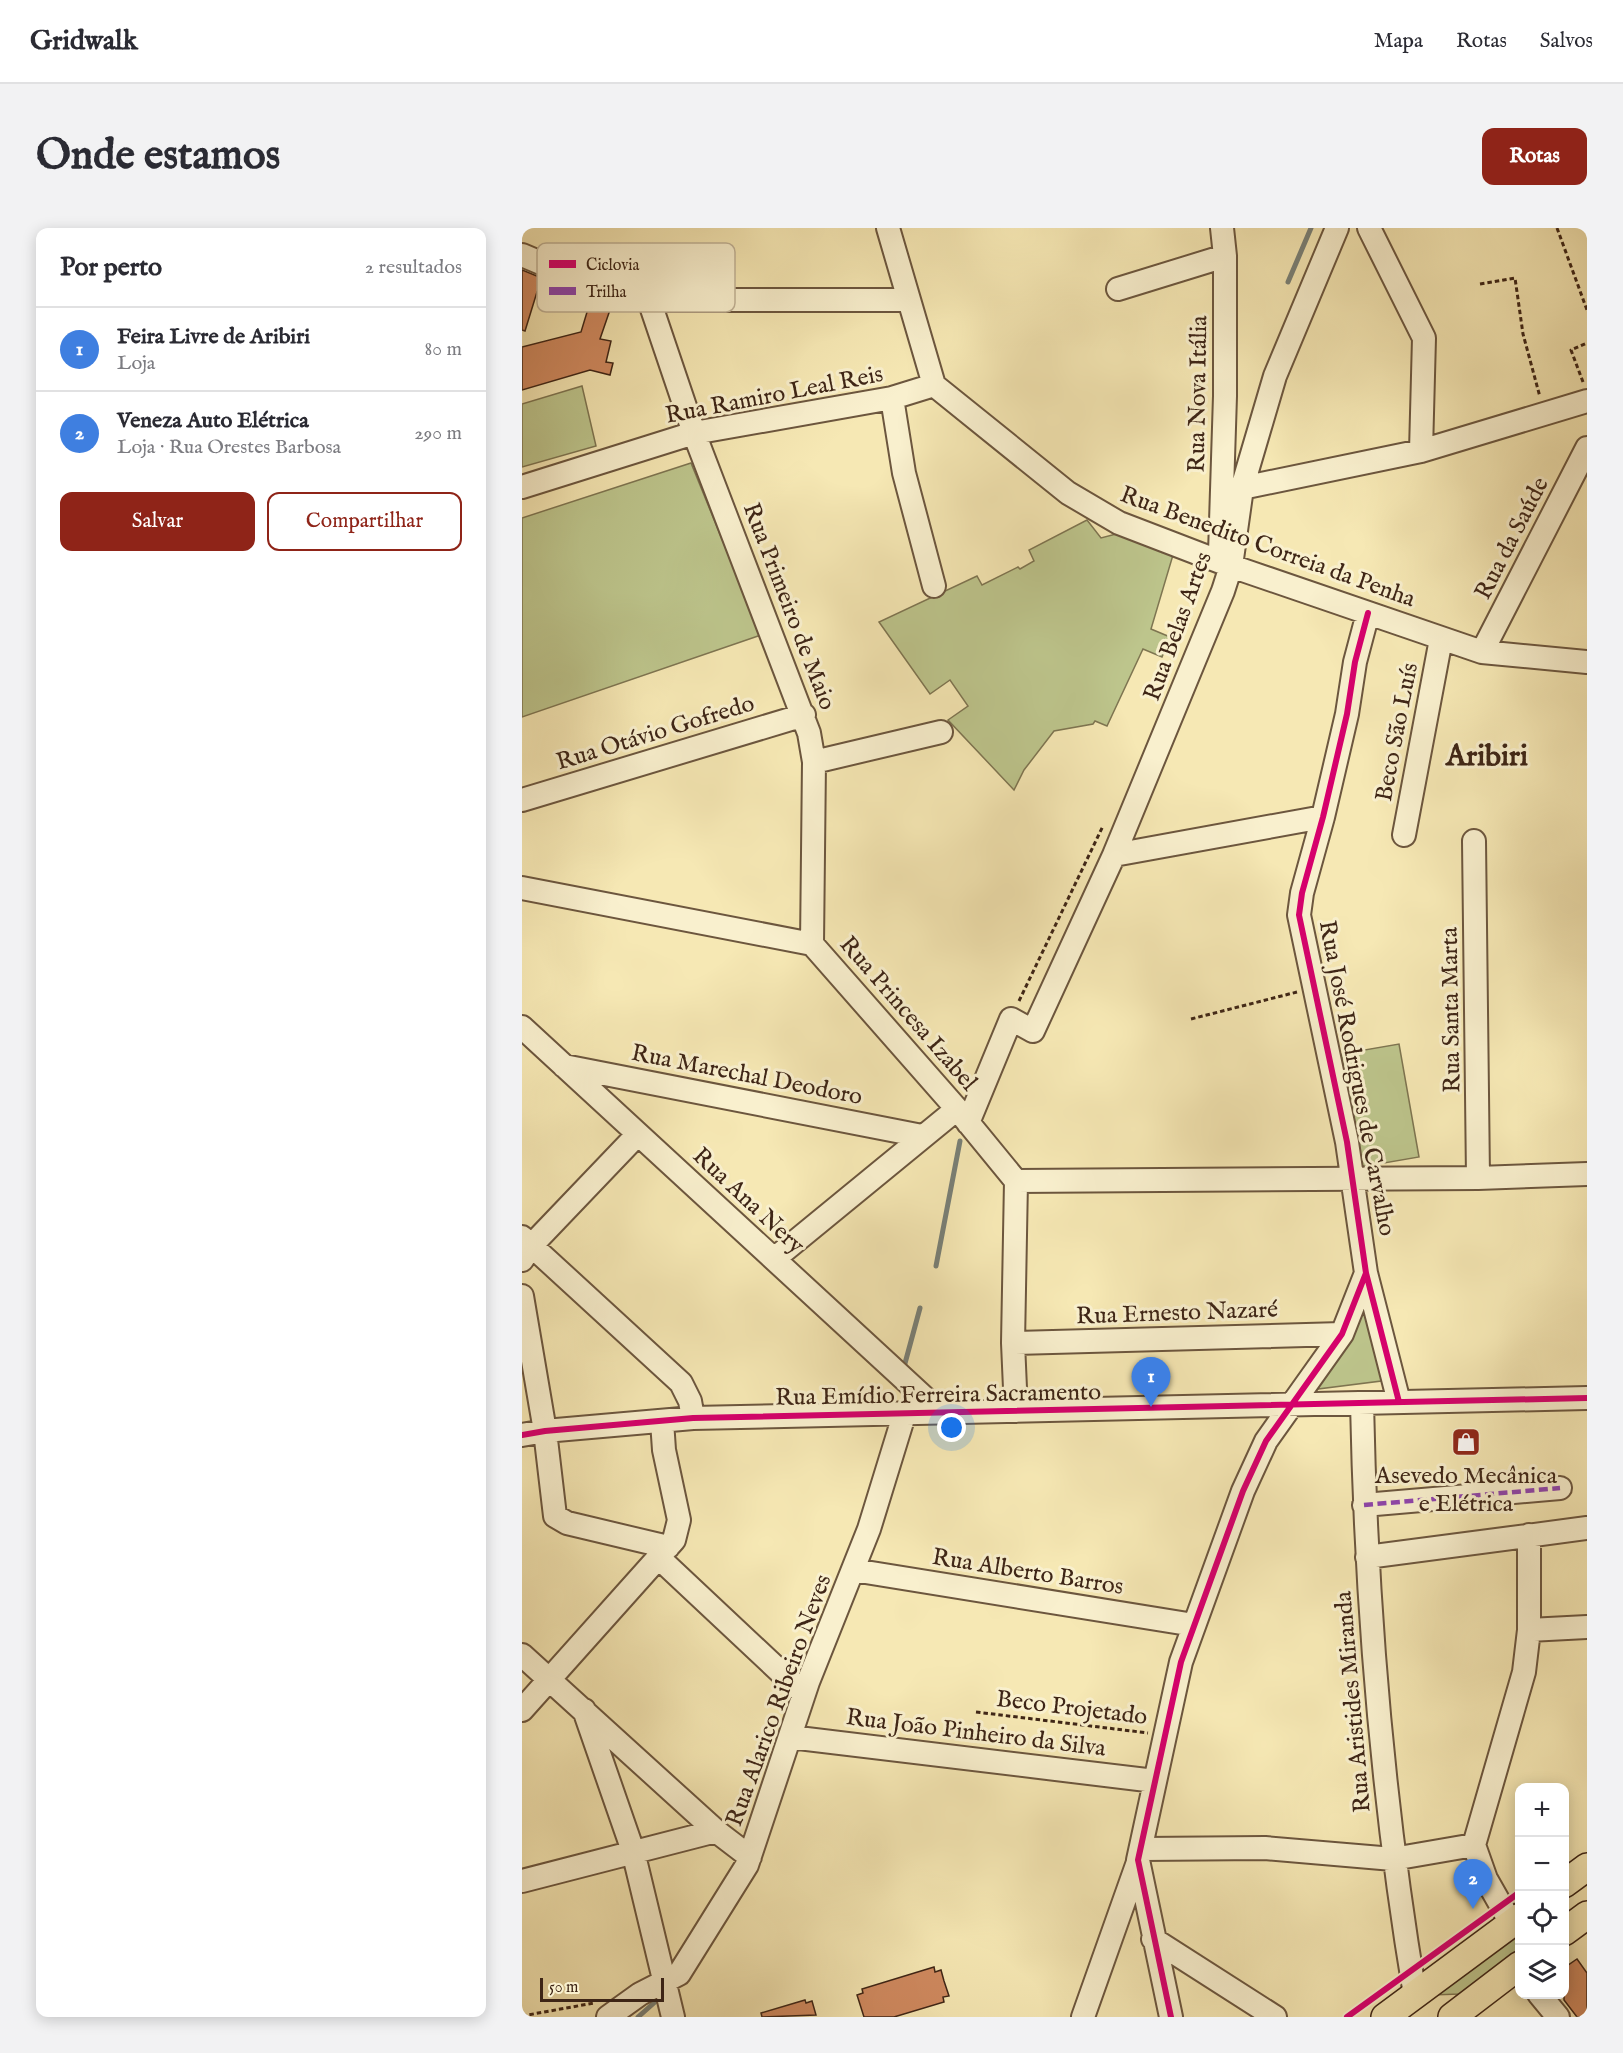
<!DOCTYPE html>
<html lang="pt">
<meta charset="utf-8">
<style>
body{margin:0;font-family:"IM FELL English",serif;background:#f2f2f3;color:#2b2b33}
.controls{position:absolute;right:18px;bottom:18px;display:grid;overflow:hidden;border-radius:12px;box-shadow:0 3px 15px #0003}
.controls button{width:54px;height:54px;display:grid;place-items:center;padding:0;border:0;border-bottom:2px solid #e1e1e2;background:#fff;color:#2b2b33;font:30px sans-serif}
.scale{position:absolute;left:18px;bottom:15px;width:124px;box-sizing:border-box;padding-left:6px;border:3px solid #3e2516;border-top:0;font-size:16px;line-height:21px;white-space:nowrap;color:#3e2516;-webkit-text-stroke:4px #f9f0ce;paint-order:stroke}
.you{position:absolute;left:430px;top:1200px;width:21px;height:21px;margin:-15px;border:4px solid #fff;border-radius:50%;background:#1a73e8;box-shadow:0 0 0 9px #1a73e833}
.badge{display:grid;place-items:center;width:39px;height:39px;border-radius:50%;background:#8f2418;color:#fff;font-size:20px;font-weight:700}
.pin{position:absolute;translate:-50% -50px;filter:drop-shadow(0 2px 3px #0008)}
.pin::after{content:'';position:absolute;top:32px;width:21px;height:18px;background:inherit;clip-path:polygon(0 0,100% 0,50% 100%)}
.list{margin:0;padding:0;list-style:none}
h2{display:flex;justify-content:space-between;align-items:center;height:78px;margin:0;padding:0 24px;font-size:26px}
h2 small{font-size:20px;font-weight:400;color:#7c7c81}
.list li{display:grid;grid-template-columns:39px 1fr auto;gap:18px;align-items:center;box-sizing:border-box;height:84px;padding:0 24px;border-top:2px solid #e1e1e2}
.list b{display:block;font-size:22px;white-space:nowrap}
.list p{margin:0;font-size:20px;white-space:nowrap;color:#7c7c81}
.list em{font-size:20px;font-style:normal;color:#7c7c81}
.actions{display:flex;gap:12px;padding:18px 24px}
.actions a{flex:1;padding:14px 0;border:2px solid #8f2418;border-radius:12px;text-align:center;font-size:21px;color:#8f2418}
.actions .main{background:#8f2418;color:#fff}
.icon{flex:none;width:33px;height:33px;fill:none;stroke:currentColor;stroke-width:2;stroke-linecap:round;stroke-linejoin:round}
.map{position:relative;flex:none;width:1065px;height:1789px;overflow:hidden;border-radius:12px}
header{display:flex;align-items:center;gap:36px;box-sizing:border-box;height:84px;padding:0 30px;background:#fff;border-bottom:2px solid #e1e1e2}
header strong{font-size:28px}
nav{display:flex;gap:33px;margin-inline-start:auto;font-size:21px}
.intro{display:flex;align-items:center;justify-content:space-between;box-sizing:border-box;height:144px;padding:0 36px}
h1{margin:0;font-size:42px}
.button{padding:15px 27px;border-radius:12px;background:#8f2418;color:#fff;font-size:21px;font-weight:700}
main{display:flex;gap:36px;padding:0 36px}
aside{flex:1;background:#fff;border-radius:12px;box-shadow:0 3px 15px #0003}
.map>svg:first-child{display:block}
.green{fill:#bdc58c;stroke:#7e7551;stroke-width:1.5}
.lines{fill:none;stroke-linecap:round;stroke-linejoin:round}
.stream{stroke:#798077;stroke-width:5}
.building{fill:#d08a60;stroke:#3e2516;stroke-width:1.5}
.minor-casing{stroke:#6c563e;stroke-width:26}
.major-casing{stroke:#3e2516;stroke-width:30}
.path{stroke:#3e2516;stroke-width:3;stroke-dasharray:4.5 3;stroke-linecap:butt}
.minor{stroke:#f9f0ce;stroke-width:22}
.major{stroke:#f6e8b4;stroke-width:27}
.quiet{stroke:#8e44ad;stroke-width:4.5;stroke-dasharray:9 4.5;stroke-linecap:butt}
.cycleway-casing{stroke:#f9f0ce;stroke-width:10}
.cycleway{stroke:#d6006c;stroke-width:6}
.labels{text-anchor:middle;stroke-width:6;stroke-linejoin:round;paint-order:stroke}
.street-label{font-size:24px;fill:#3e2516;stroke:#f9f0ce}
.poi-label{font-size:24px;fill:#3e2516;stroke:#f9f0ce}
.district-label{font-size:30px;font-weight:bold;fill:#3e2516;stroke:#f9f0ce}
.key{fill:#f9f0ce;stroke:#c1b397;stroke-width:1.5}
.key-label{font-size:16px;fill:#3e2516}
</style>
<header>
<strong>Gridwalk</strong>
<nav><a>Mapa</a><a>Rotas</a><a>Salvos</a></nav>
</header>
<div class="intro"><h1>Onde estamos</h1><a class="button">Rotas</a></div>
<main>
<aside>
<h2>Por perto<small>2 resultados</small></h2>
<ul class="list">
<li><span class="badge" style="background:#3f7fe0">1</span><div><b>Feira Livre de Aribiri</b><p>Loja</p></div><em>80 m</em></li>
<li><span class="badge" style="background:#3f7fe0">2</span><div><b>Veneza Auto Elétrica</b><p>Loja · Rua Orestes Barbosa</p></div><em>290 m</em></li>
</ul>
<div class="actions"><a class="main">Salvar</a><a>Compartilhar</a></div>
</aside>
<div class="map">
<svg width="1065" height="1789" viewBox="0 0 1065 1789">
<rect width="100%" height="100%" fill="#f6e8b4"/>
<filter id="stains"><feTurbulence type="fractalNoise" baseFrequency=".00333" numOctaves="4"/><feColorMatrix values="0 0 0 0 .2 0 0 0 0 .09 0 0 0 0 .02 0 0 0 .5 -.17"/></filter>
<radialGradient id="worn" r=".72"><stop offset=".6" stop-color="#630" stop-opacity="0"/><stop offset="1" stop-color="#630" stop-opacity=".3"/></radialGradient>
<!-- green -->
<path class="green" d="M60,158L74,218L0,239V176Z
M169,235L239,407L0,489V290Z
M565,292L579,310L594,306L651,327L629,401L648,409L640,429L621,421L585,498L573,493L571,496L532,503L502,542L492,562L426,492L446,478L428,452L408,466L357,394L455,348L460,357L496,339L498,341L512,333L507,322Z
M877,816L897,929L839,939L819,826Z
M837,1080L851,1083L867,1152L788,1162Z
M997,1703V1724L938,1766L911,1767Z"/>
<g class="lines">
<!-- stream -->
<path class="stream" d="M766,54L789,0
M414,1038L438,913
M382,1139L398,1080
M116,1789L133,1774"/>
</g>
<!-- building -->
<path class="building" d="M0,42L39,58L36,70L15,64L3,103L0,102Z
M69,71L90,76L78,111L89,113L84,134L91,135L88,147L68,142L0,162V119L59,104Z
M1055,1731L1065,1745V1789H1055L1042,1772V1740Z
M412,1739L413,1744L419,1742L422,1753L427,1768L421,1769L422,1774L372,1789H342L335,1767L341,1765L340,1761Z
M283,1772L284,1775L290,1773L294,1787L240,1789L239,1785Z"/>
<g class="lines">
<!-- minor casing -->
<g class="minor-casing">
<path id="minor" d="M366,0L412,157
M847,0L902,110L899,223
M0,27L76,59L127,72H386
M596,61L703,28
M127,72L172,205L287,505L292,534L290,716
M412,157L546,265L597,295L709,338L960,424L1065,434
M370,170L382,245L412,358
M0,259L172,205L370,170L412,157
M720,260L899,223L1065,173
M698,325L703,168V28L700,0
M846,385L833,434L825,486L801,589L780,665L777,687L825,914L844,1045L877,1174
M960,424L1065,220
M292,534L419,504
M0,572L282,487
M882,607L919,411
M952,613L956,950
M592,627L801,589
M0,660L290,716L435,881L494,953
M0,799L418,1184
M42,838L400,908
M446,895L489,791L511,803L592,627L701,363L709,338L720,260L753,148L815,0
M494,953L956,950L1065,946
M494,953L491,1115L494,1183
M0,1009L159,1155L168,1173L171,1190
M252,1031L435,881
M0,1032L9,1018L116,906
M0,1068L23,1203L33,1288L45,1295L146,1319
M491,1115L820,1106
M840,1175C844,1373 860,1571 893,1767
M0,1207L23,1203L171,1190L1065,1170
M842,1277L1038,1260
M845,1329L1065,1300
M137,1330L282,1466
M331,1342L672,1397
M1007,1402L1065,1399
M0,1427L194,1603L228,1629
M0,1482L152,1312L157,1292L142,1222L140,1193
M62,1482L111,1623L151,1789
M268,1509L633,1553
M620,1621L743,1620L871,1631L952,1617
M0,1653L194,1603
M989,1695L964,1651L952,1617L1002,1444L1007,1402V1307
M631,1711L753,1789
M1017,1766L1036,1789
M86,1789L118,1766L157,1746L225,1637L286,1454L347,1301L383,1184
M561,1789L616,1634
M649,1789L616,1632L659,1434L721,1263L744,1213L820,1106L844,1045"/>
</g>
<!-- major casing -->
<g class="major-casing">
<path id="major" d="M1042,1656L1065,1639
M1042,1704L1065,1687
M863,1789L998,1689
M930,1789L998,1737"/>
</g>
<!-- path -->
<path class="path" d="M1035,0L1065,82
M958,56L993,50L1001,106L1018,169
M1061,154L1049,122L1065,115
M497,773L581,598
M669,791L775,764
M454,1484L626,1505
M0,1788L72,1775"/>
<!-- minor -->
<use href="#minor" class="minor"/>
<!-- major -->
<use href="#major" class="major"/>
<!-- quiet -->
<path class="quiet" d="M842,1277L1038,1260"/>
<!-- cycleway casing -->
<g class="cycleway-casing">
<path id="cycleway" d="M846,385L833,434L825,486L801,589L780,665L777,687L825,914L844,1045L877,1174
M0,1207L23,1203L171,1190L1065,1170
M649,1789L616,1632L659,1434L721,1263L744,1213L820,1106L844,1045
M825,1789L998,1664"/>
</g>
<!-- cycleway -->
<use href="#cycleway" class="cycleway"/>
</g>
<!-- icons -->
<defs>
<g id="shop-square" transform="scale(1.5)"><rect x="-9" y="-9" width="18" height="18" rx="4" fill="#8f2418" stroke="#f9f0ce"/><path d="M-5-2.5h2.3a2.7 3.5 0 0 1 5.4 0H5L5.5 6h-11ZM-1.5-2.5h3a1.5 2.3 0 0 0-3 0Z" fill="#fff"/></g>
</defs>
<g fill-rule="evenodd">
<use href="#shop-square" x="944" y="1214"/>
</g>
<g class="labels">
<!-- street labels -->
<g class="street-label">
<text transform="translate(252 166) rotate(-11)" y="8">Rua Ramiro Leal Reis</text>
<text transform="translate(675 166) rotate(-89)" y="8">Rua Nova Itália</text>
<text transform="translate(989 310) rotate(-63)" y="8">Rua da Saúde</text>
<text transform="translate(746 318) rotate(20)" y="8">Rua Benedito Correia da Penha</text>
<text transform="translate(268 378) rotate(69)" y="8">Rua Primeiro de Maio</text>
<text transform="translate(655 398) rotate(-70)" y="8">Rua Belas Artes</text>
<text transform="translate(133 504) rotate(-17)" y="8">Rua Otávio Gofredo</text>
<text transform="translate(874 504) rotate(-79)" y="8">Beco São Luís</text>
<text transform="translate(928 782) rotate(-91)" y="8">Rua Santa Marta</text>
<text transform="translate(387 785) rotate(49)" y="8">Rua Princesa Izabel</text>
<text transform="translate(225 846) rotate(11)" y="8">Rua Marechal Deodoro</text>
<text transform="translate(836 850) rotate(79)" y="8">Rua José Rodrigues de Carvalho</text>
<text transform="translate(227 972) rotate(43)" y="8">Rua Ana Nery</text>
<text transform="translate(655 1084) rotate(-2)" y="8">Rua Ernesto Nazaré</text>
<text transform="translate(416 1166) rotate(-1)" y="8">Rua Emídio Ferreira Sacramento</text>
<text transform="translate(506 1343) rotate(9)" y="8">Rua Alberto Barros</text>
<text transform="translate(256 1472) rotate(-70)" y="8">Rua Alarico Ribeiro Neves</text>
<text transform="translate(830 1474) rotate(-95)" y="8">Rua Aristides Miranda</text>
<text transform="translate(550 1479) rotate(7)" y="8">Beco Projetado</text>
<text transform="translate(454 1504) rotate(7)" y="8">Rua João Pinheiro da Silva</text>
</g>
<!-- poi labels -->
<g class="poi-label">
<text x="944" y="1255">Asevedo Mecânica<tspan x="944" dy="28">e Elétrica</tspan></text>
</g>
<!-- district labels -->
<g class="district-label">
<text x="965" y="537">Aribiri</text>
</g>
</g>
<!-- legend -->
<rect x="15" y="15" width="198" height="69" rx="9" class="key"/>
<rect x="27" y="32" width="27" height="8" fill="#d6006c"/>
<rect x="27" y="59" width="27" height="8" fill="#8e44ad"/>
<g class="key-label">
<text x="64" y="42">Ciclovia</text>
<text x="64" y="69">Trilha</text>
</g>
<rect width="100%" height="100%" filter="url(#stains)"/>
<rect width="100%" height="100%" fill="url(#worn)"/>
</svg>
<div class="controls">
<button>+</button>
<button>−</button>
<button><svg class="icon" aria-label="locate" viewBox="0 0 24 24"><circle cx="12" cy="12" r="6"/><path d="M12 2v4M12 18v4M2 12h4M18 12h4"/></svg></button>
<button><svg class="icon" aria-label="layers" viewBox="0 0 24 24"><path d="M12 4l9 5-9 5-9-5zM3 14l9 5 9-5"/></svg></button>
</div>
<div class="scale">50 m</div>
<div class="you"></div>
<div class="pin badge" style="left:629px;top:1179px;background:#3f7fe0">1</div>
<div class="pin badge" style="left:951px;top:1681px;background:#3f7fe0">2</div>
</div>
</main>
